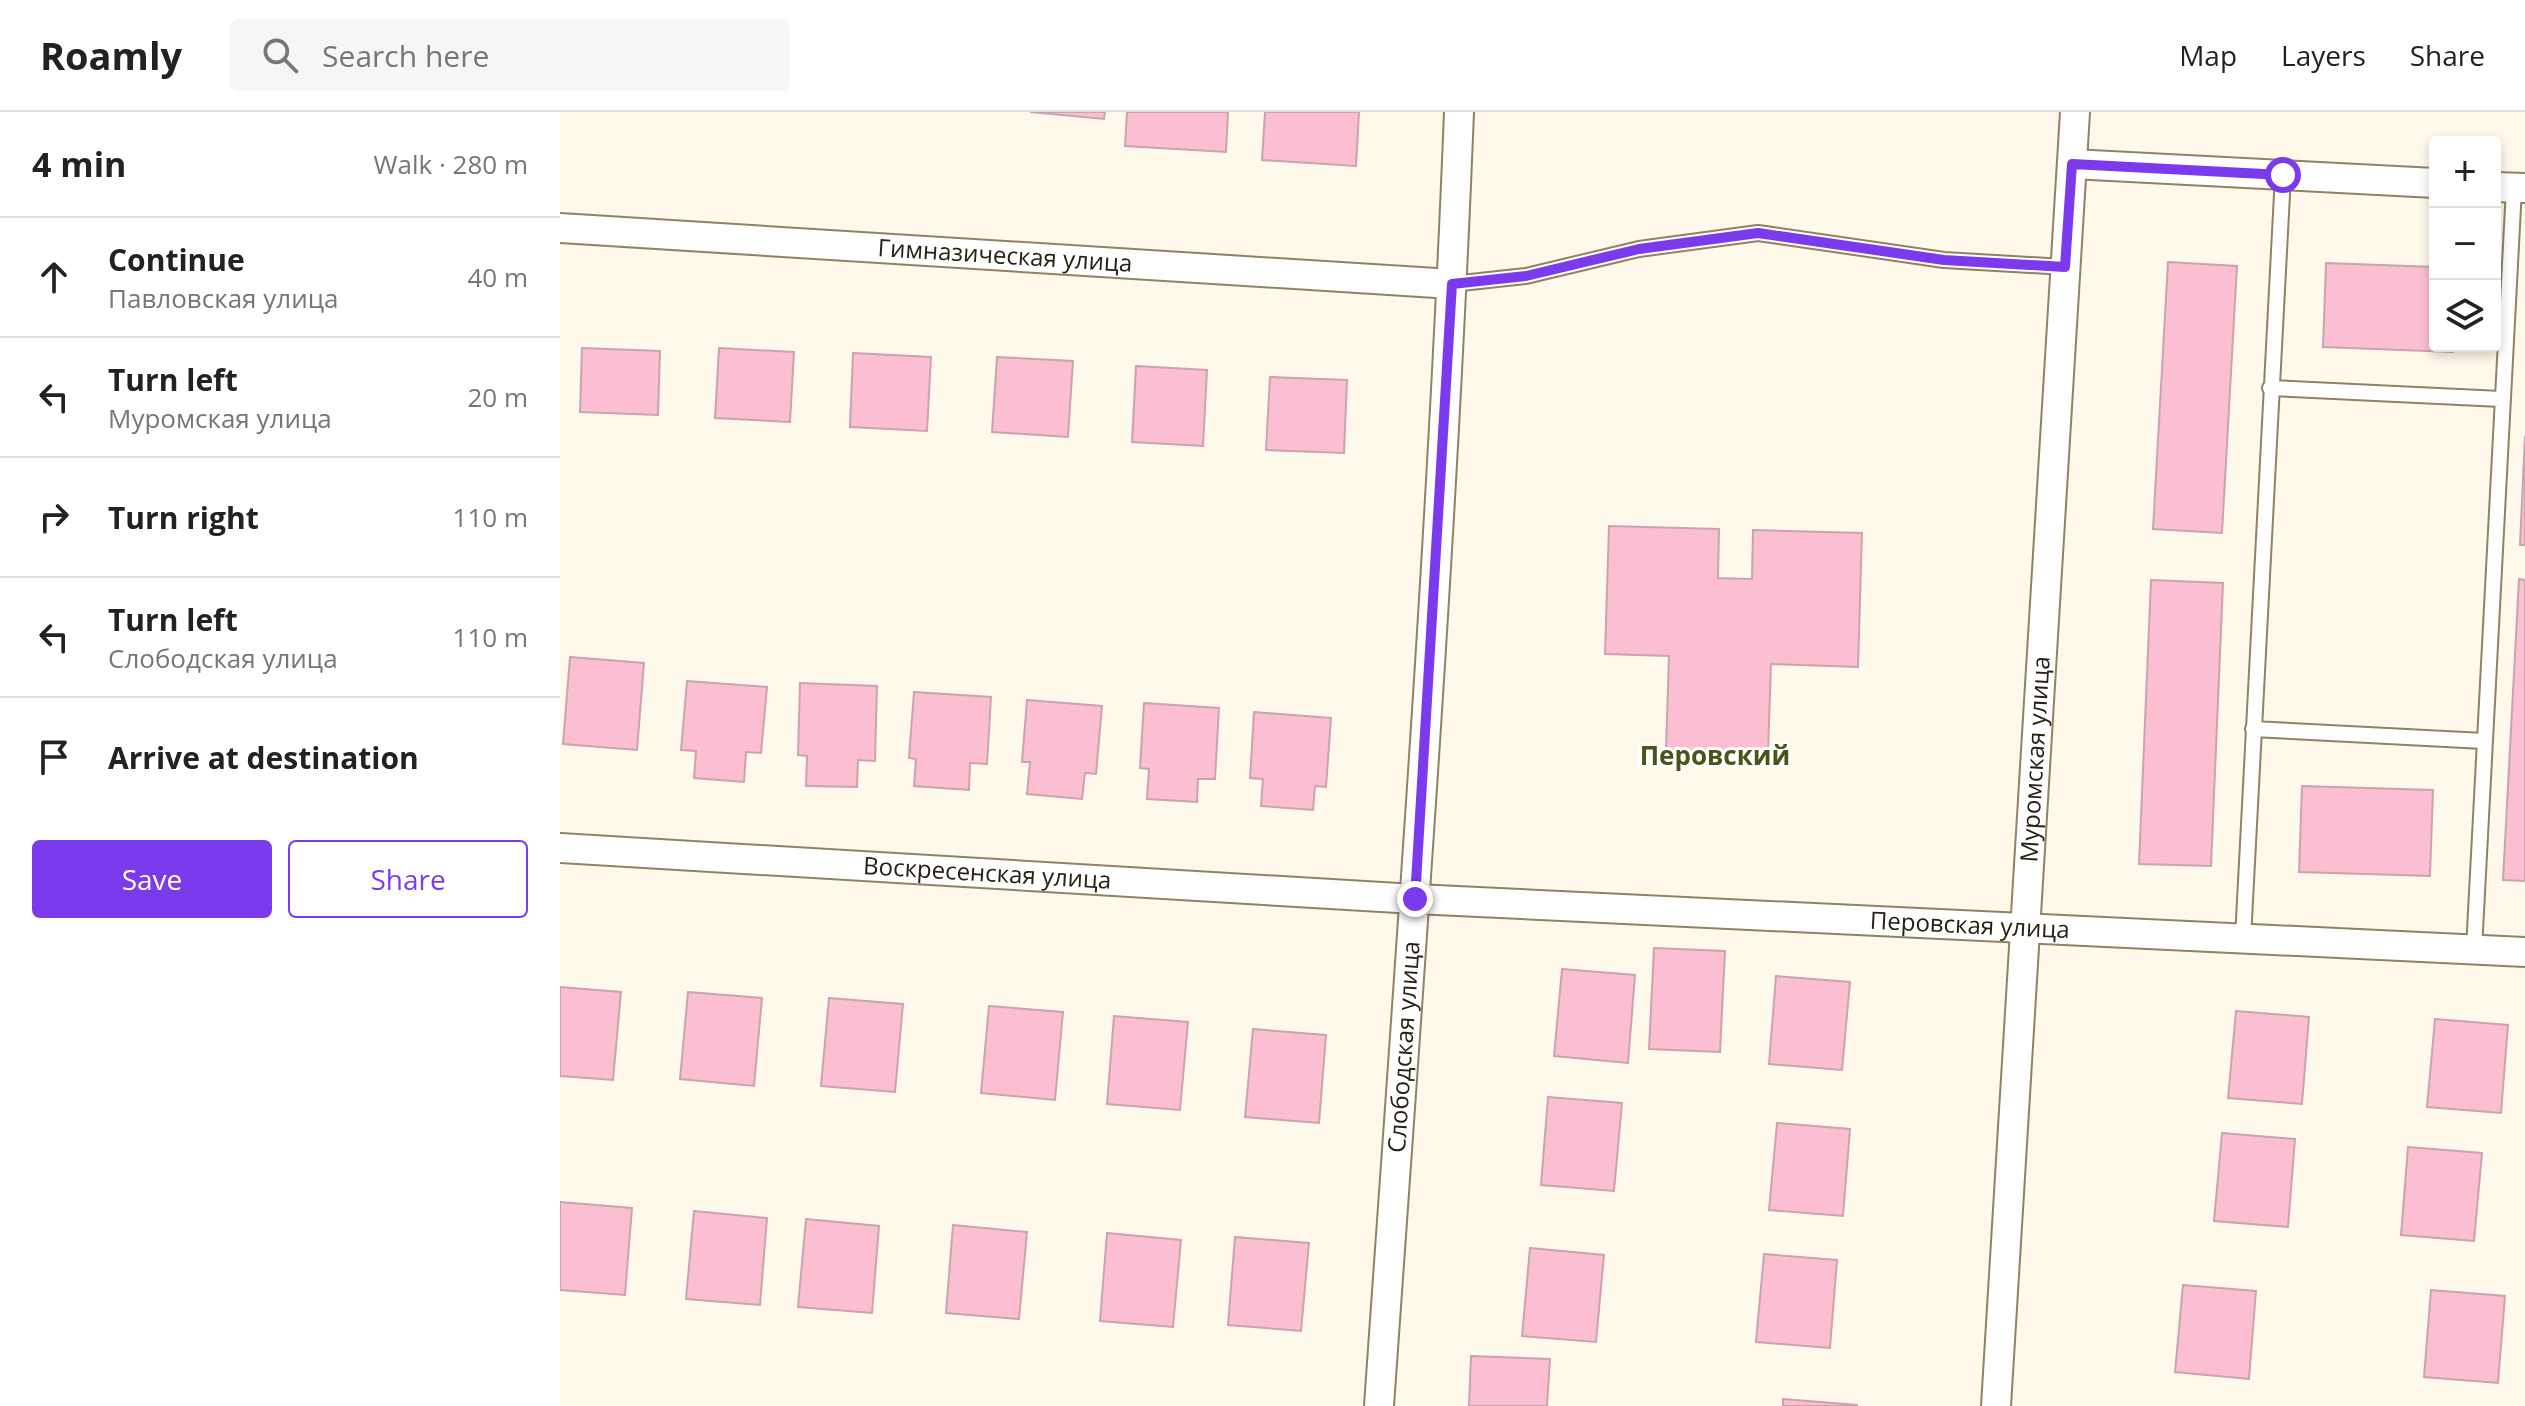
<!DOCTYPE html>
<meta charset="utf-8">
<style>
body{margin:0;font-family:"Open Sans",sans-serif;background:#f6f6f6;color:#222}
.controls{position:absolute;right:24px;top:24px;display:grid;overflow:hidden;border-radius:8px;box-shadow:0 4px 12px #0003}
.controls button{width:72px;height:72px;display:grid;place-items:center;padding:0;border:0;border-bottom:2px solid #e0e0e0;background:#fff;color:#222;font:40px sans-serif}
.stop{position:absolute;width:24px;height:24px;margin:-18px;border:6px solid #7c3aed;border-radius:50%;background:#fff}
.stop.end{background:#7c3aed;border-color:#fff;box-shadow:0 2px 8px #0008}
.list{margin:0;padding:0;list-style:none}
h2{display:flex;justify-content:space-between;align-items:center;height:104px;margin:0;padding:0 32px;font-size:34px}
h2 small{font-size:26px;font-weight:400;color:#767676}
.list li{display:grid;grid-template-columns:52px 1fr auto;gap:24px;align-items:center;box-sizing:border-box;height:120px;padding:0 32px;border-top:2px solid #e0e0e0}
.list b{display:block;font-size:30px;white-space:nowrap}
.list p{margin:0;font-size:26px;white-space:nowrap;color:#767676}
.list em{font-size:26px;font-style:normal;color:#767676}
.actions{display:flex;gap:16px;padding:24px 32px}
.actions a{flex:1;padding:18px 0;border:2px solid #7c3aed;border-radius:8px;text-align:center;font-size:28px;color:#7c3aed}
.actions .main{background:#7c3aed;color:#fff}
.icon{flex:none;width:44px;height:44px;fill:none;stroke:currentColor;stroke-width:2;stroke-linecap:round;stroke-linejoin:round}
.map{position:relative;flex:none;width:1965px;height:1294px;overflow:hidden}
header{display:flex;align-items:center;gap:48px;box-sizing:border-box;height:112px;padding:0 40px;background:#fff;border-bottom:2px solid #e0e0e0}
header strong{font-size:38px}
nav{display:flex;gap:44px;margin-inline-start:auto;font-size:28px}
.search{width:560px;height:72px;background:#f6f6f6;display:flex;align-items:center;gap:20px;box-sizing:border-box;padding:0 28px;border-radius:8px;color:#767676;font-size:30px}
main{display:flex}
aside{flex:1;background:#fff}
.map>svg:first-child{display:block}
.building{fill:#fbbfd1;stroke:#caa3af;stroke-width:2}
.lines{fill:none;stroke-linecap:round;stroke-linejoin:round}
.lane-casing{stroke:#918262;stroke-width:18}
.street-casing{stroke:#918262;stroke-width:32}
.lane{stroke:#fff;stroke-width:14}
.street{stroke:#fff;stroke-width:28}
.route{stroke:#7c3aed;stroke-width:10}
.labels{text-anchor:middle;stroke-width:6;stroke-linejoin:round;paint-order:stroke}
.street-label{font-size:24px;fill:#272114;stroke:#fff}
.neighbourhood-label{font-size:26px;font-weight:bold;fill:#4b5319;stroke:#fff}
</style>
<header>
<strong>Roamly</strong>
<div class="search"><svg class="icon" aria-label="search" viewBox="0 0 24 24"><circle cx="10" cy="10" r="6"/><path d="M15 15l6 6"/></svg>Search here</div>
<nav><a>Map</a><a>Layers</a><a>Share</a></nav>
</header>
<main>
<aside>
<h2>4 min<small>Walk · 280 m</small></h2>
<ul class="list">
<li><svg class="icon" aria-label="ahead" viewBox="0 0 24 24"><path d="M12 20V5M6 11l6-6 6 6"/></svg><div><b>Continue</b><p>Павловская улица</p></div><em>40 m</em></li>
<li><svg class="icon" aria-label="left" viewBox="0 0 24 24"><path d="M17 20v-9H6M10 6l-5 5 5 5"/></svg><div><b>Turn left</b><p>Муромская улица</p></div><em>20 m</em></li>
<li><svg class="icon" aria-label="right" viewBox="0 0 24 24"><path d="M7 20v-9h11M14 6l5 5-5 5"/></svg><div><b>Turn right</b></div><em>110 m</em></li>
<li><svg class="icon" aria-label="left" viewBox="0 0 24 24"><path d="M17 20v-9H6M10 6l-5 5 5 5"/></svg><div><b>Turn left</b><p>Слободская улица</p></div><em>110 m</em></li>
<li><svg class="icon" aria-label="arrive" viewBox="0 0 24 24"><path d="M6 21V4h12l-3 4 3 4H6"/></svg><div><b>Arrive at destination</b></div></li>
</ul>
<div class="actions"><a class="main">Save</a><a>Share</a></div>
</aside>
<div class="map">
<svg width="1965" height="1294" viewBox="0 0 1965 1294">
<rect width="100%" height="100%" fill="#fff9eb"/>
<!-- building -->
<path class="building" d="M470,0H545L544,7Z
M567,0H668L666,40L565,34Z
M705,0H799L796,54L702,48Z
M1608,150L1677,154L1662,421L1593,417Z
M1766,151L1875,155V234H1894L1893,240L1763,235Z
M22,236L100,239L98,303L20,300Z
M159,236L234,240L230,310L155,306Z
M293,241L371,245L367,319L290,315Z
M437,245L513,249L508,325L432,320Z
M576,254L647,258L643,334L572,330Z
M710,265L787,268L784,341L706,338Z
M1965,324V433H1960Z
M1049,414L1159,417L1158,466L1192,467L1193,418L1302,421L1298,555L1211,552L1208,641L1106,638L1109,544L1045,542Z
M1959,467L1965,468V769L1943,768Z
M1591,468L1663,471L1651,754L1579,752Z
M10,545L84,551L77,638L3,632Z
M127,569L207,575L201,641L186,640L184,670L134,666L136,639L121,638Z
M240,571L317,574L315,649L298,648L297,675L246,674L247,644L238,643Z
M354,580L431,585L427,652L410,651L409,678L354,674L356,647L349,646Z
M467,588L542,594L536,662L525,661L522,687L467,682L470,650H462Z
M584,591L659,596L655,667H638L637,690L587,687L589,657L580,656Z
M694,600L771,606L766,675L755,674L753,698L701,694L703,667L690,666Z
M1742,674L1873,678L1870,764L1739,760Z
M1094,836L1165,839L1160,940L1089,937Z
M1002,857L1075,863L1068,951L994,944Z
M1216,864L1290,870L1282,958L1209,952Z
M0,875L61,880L53,968L0,964Z
M128,880L202,886L194,974L120,967Z
M269,886L343,892L335,980L261,974Z
M429,894L503,900L495,988L421,981Z
M1676,899L1749,905L1742,992L1668,986Z
M554,904L628,910L620,998L547,992Z
M1875,907L1948,913L1941,1001L1867,995Z
M693,917L766,923L759,1011L685,1005Z
M988,985L1062,991L1054,1079L981,1073Z
M1217,1011L1290,1017L1283,1104L1209,1098Z
M1662,1021L1735,1027L1728,1115L1654,1109Z
M1848,1035L1922,1041L1914,1129L1841,1123Z
M0,1090L72,1096L65,1183L0,1178Z
M134,1099L207,1106L200,1193L126,1187Z
M246,1107L319,1114L312,1201L238,1195Z
M393,1113L467,1120L459,1207L386,1201Z
M547,1121L621,1128L613,1215L540,1209Z
M675,1125L749,1131L741,1219L668,1213Z
M970,1136L1044,1143L1036,1230L962,1224Z
M1204,1142L1277,1148L1270,1236L1196,1230Z
M1623,1173L1696,1179L1689,1267L1615,1260Z
M1871,1178L1945,1184L1938,1271L1864,1265Z
M911,1244L990,1247L987,1294H909Z
M1223,1287L1297,1293V1294H1223Z"/>
<g class="lines">
<!-- lane casing -->
<g class="lane-casing">
<path id="lane" d="M892,172L966,164L1079,137L1198,121L1384,148L1505,155
M1710,276L1941,287
M1693,617L1924,629
M1683,827L1723,63
M1914,838L1954,76"/>
</g>
<!-- street casing -->
<g class="street-casing">
<g id="street">
<path d="M1512,52L1875,71"/>
<path d="M1935,75L1965,76"/>
<path id="s1" d="M0,116L892,172"/>
<path id="s2" d="M0,736L855,787L1965,840"/>
<path id="s3" d="M819,1294C849,863 882,432 899,0"/>
<path id="s4" d="M1436,1294L1515,0"/>
</g>
</g>
<!-- lane -->
<use href="#lane" class="lane"/>
<!-- street -->
<use href="#street" class="street"/>
</g>
<g class="lines">
<!-- route -->
<path class="route" d="M855,787L892,172L966,164L1079,137L1198,121L1384,148L1505,155L1512,52L1723,63"/>
</g>
<g class="labels">
<!-- street labels -->
<g class="street-label">
<text dy="8" stroke="none"><textPath href="#s1" startOffset="446">Гимназическая улица</textPath></text>
<text dy="8" stroke="none"><textPath href="#s4" startOffset="648">Муромская улица</textPath></text>
<text dy="8" stroke="none"><textPath href="#s2" startOffset="428">Воскресенская улица</textPath></text>
<text dy="8" stroke="none"><textPath href="#s2" startOffset="1412">Перовская улица</textPath></text>
<text dy="8" stroke="none"><textPath href="#s3" startOffset="360">Слободская улица</textPath></text>
</g>
<!-- neighbourhood labels -->
<g class="neighbourhood-label">
<text x="1155" y="653">Перовский</text>
</g>
</g>
</svg>
<div class="controls">
<button>+</button>
<button>−</button>
<button><svg class="icon" aria-label="layers" viewBox="0 0 24 24"><path d="M12 4l9 5-9 5-9-5zM3 14l9 5 9-5"/></svg></button>
</div>
<div class="stop" style="left:1723px;top:63px"></div>
<div class="stop end" style="left:855px;top:787px"></div>
</div>
</main>
